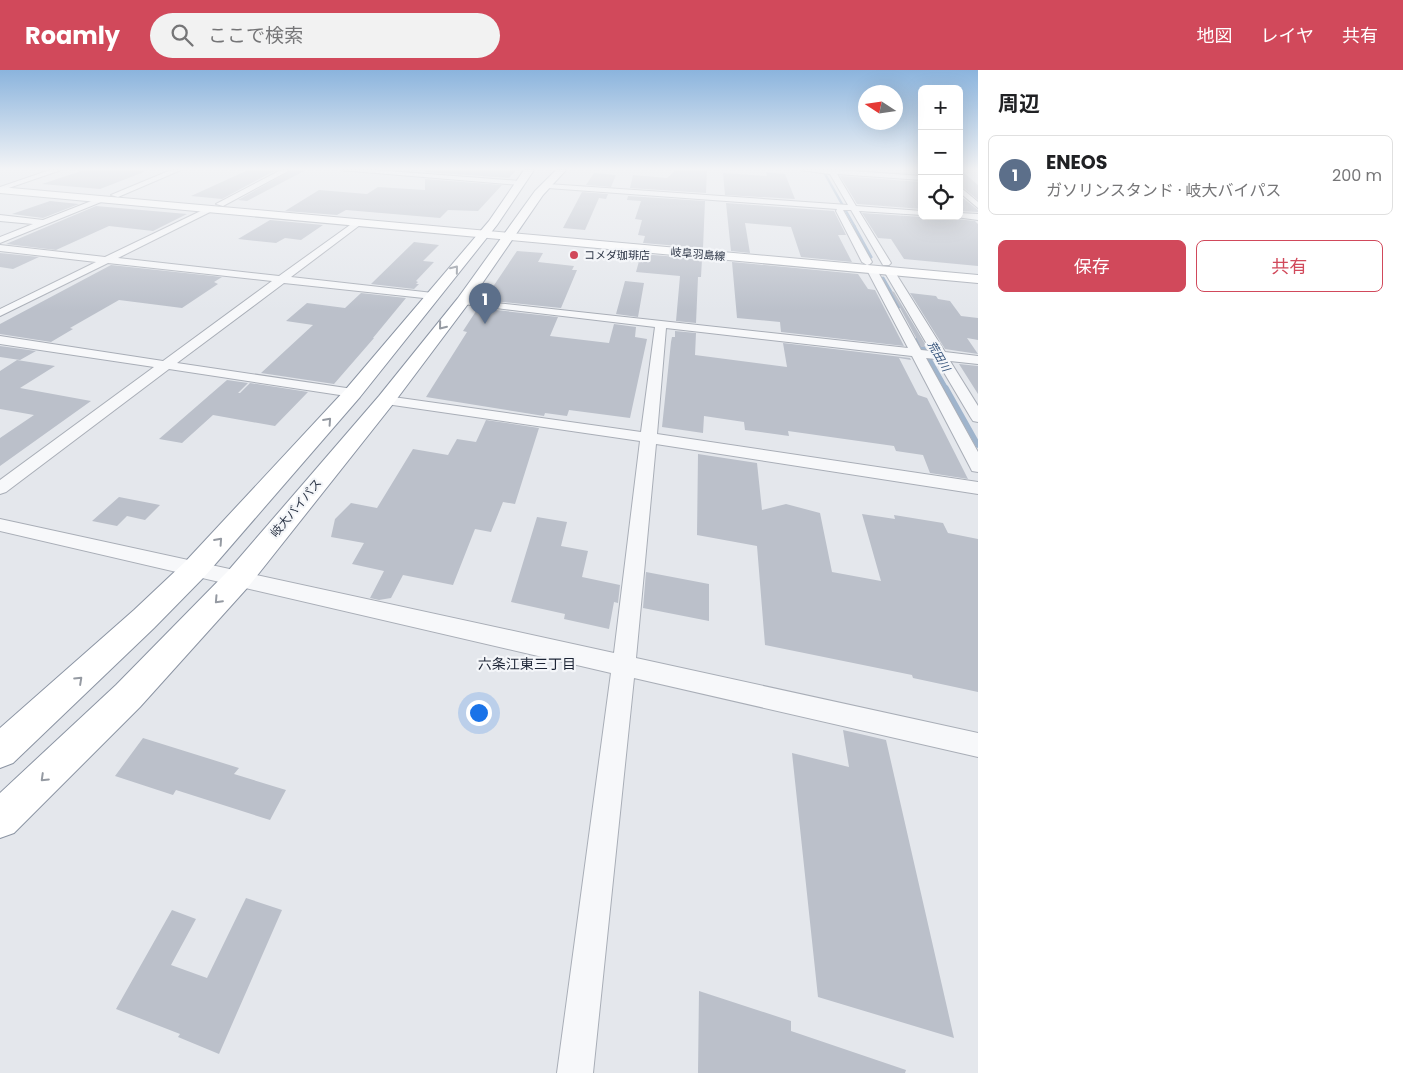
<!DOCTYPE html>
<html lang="ja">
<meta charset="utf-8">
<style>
body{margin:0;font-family:Poppins,"Noto Sans JP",sans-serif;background:#f2f2f2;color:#202124}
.controls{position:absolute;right:15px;top:15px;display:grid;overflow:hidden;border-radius:8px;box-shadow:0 5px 20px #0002}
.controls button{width:45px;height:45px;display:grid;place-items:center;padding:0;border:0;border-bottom:1px solid #e0e0e0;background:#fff;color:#202124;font:25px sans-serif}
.compass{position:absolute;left:858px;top:15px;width:45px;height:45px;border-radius:50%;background:#fff;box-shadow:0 5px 20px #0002;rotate:282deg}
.you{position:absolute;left:478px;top:642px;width:18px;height:18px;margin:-12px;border:4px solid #fff;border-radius:50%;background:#1a73e8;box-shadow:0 0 0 8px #1a73e833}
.badge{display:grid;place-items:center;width:32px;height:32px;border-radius:50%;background:#d1495b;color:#fff;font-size:16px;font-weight:700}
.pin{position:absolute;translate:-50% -41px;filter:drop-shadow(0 1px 2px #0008)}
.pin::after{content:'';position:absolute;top:26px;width:18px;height:15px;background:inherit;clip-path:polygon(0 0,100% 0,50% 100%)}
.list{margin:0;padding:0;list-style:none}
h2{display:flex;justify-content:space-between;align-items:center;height:65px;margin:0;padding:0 20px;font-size:21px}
h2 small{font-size:16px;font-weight:400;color:#757577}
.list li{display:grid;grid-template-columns:32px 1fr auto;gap:15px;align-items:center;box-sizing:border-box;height:80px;margin:0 10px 10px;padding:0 10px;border:1px solid #e0e0e0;border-radius:8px}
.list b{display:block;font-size:19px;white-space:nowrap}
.list p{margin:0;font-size:16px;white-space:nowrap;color:#757577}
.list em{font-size:16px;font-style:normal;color:#757577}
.actions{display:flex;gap:10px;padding:15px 20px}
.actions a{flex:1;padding:11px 0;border:1px solid #d1495b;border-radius:8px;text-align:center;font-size:18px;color:#d1495b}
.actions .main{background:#d1495b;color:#fff}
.icon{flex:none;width:28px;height:28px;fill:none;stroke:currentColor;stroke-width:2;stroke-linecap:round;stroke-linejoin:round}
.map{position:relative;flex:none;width:978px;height:1003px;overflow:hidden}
header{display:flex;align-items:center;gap:30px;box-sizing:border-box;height:70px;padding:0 25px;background:#d1495b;color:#fff}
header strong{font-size:24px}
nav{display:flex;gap:28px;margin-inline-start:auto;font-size:18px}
.search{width:350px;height:45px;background:#f2f2f2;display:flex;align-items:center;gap:12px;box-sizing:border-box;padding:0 18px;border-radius:28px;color:#757577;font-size:19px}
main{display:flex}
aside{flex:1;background:#fff}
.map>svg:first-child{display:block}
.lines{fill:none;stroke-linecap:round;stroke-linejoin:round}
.stream-far3{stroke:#9fb4cc;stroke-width:2.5}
.stream-far2{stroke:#9fb4cc;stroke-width:3}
.stream-far1{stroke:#9fb4cc;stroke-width:4.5}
.stream{stroke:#9fb4cc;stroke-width:5.5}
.building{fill:#bbc0ca}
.street-casing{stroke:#a9aeb7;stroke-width:2}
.secondary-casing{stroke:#a9aeb7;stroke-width:2}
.highway-casing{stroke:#8b94a3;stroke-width:2}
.street{fill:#f7f8fa;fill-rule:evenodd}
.secondary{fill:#fff;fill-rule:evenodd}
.highway{fill:#fff;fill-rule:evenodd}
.oneway{stroke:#959aa2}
.poi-dot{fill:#d1495b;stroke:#f4f6f9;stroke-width:2}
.labels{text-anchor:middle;stroke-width:4.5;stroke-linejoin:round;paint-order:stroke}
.far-street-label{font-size:11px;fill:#2b3445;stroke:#f4f6f9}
.far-poi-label{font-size:11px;fill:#2b3445;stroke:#f4f6f9;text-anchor:start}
.far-water-label{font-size:11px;font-style:italic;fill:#34527a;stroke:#f4f6f9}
.street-label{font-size:12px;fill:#2b3445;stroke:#f4f6f9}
.neighbourhood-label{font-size:14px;fill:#1d2536;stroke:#f4f6f9}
</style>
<header>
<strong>Roamly</strong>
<div class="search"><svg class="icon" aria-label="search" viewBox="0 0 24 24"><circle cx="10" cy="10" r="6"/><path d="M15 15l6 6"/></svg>ここで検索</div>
<nav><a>地図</a><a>レイヤ</a><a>共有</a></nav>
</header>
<main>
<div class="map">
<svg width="978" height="1003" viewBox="0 0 978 1003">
<rect width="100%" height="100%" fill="#e4e7ec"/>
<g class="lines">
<!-- stream-far3 -->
<path class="stream-far3" d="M825,104L855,157"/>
<!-- stream-far2 -->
<path class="stream-far2" d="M854,156L871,187
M883,208L895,229"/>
<!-- stream-far1 -->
<path class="stream-far1" d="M894,228L899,236
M918,269L947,320"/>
<!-- stream -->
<path class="stream" d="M946,318L978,375"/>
</g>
<!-- building -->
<path class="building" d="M84,100H144V102L100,119L42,114Z
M248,100H276L222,129L191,126Z
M292,100H306L247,131L238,130Z
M425,100H516L509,108L425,102Z
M676,100H707L706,123L630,118L633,105L667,108Z
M959,101L963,102L978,115V130L959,114Z
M766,102L785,104L795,129L725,125L723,103L767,106Z
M594,103L616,105L611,117L586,115Z
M840,106L922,112V139L857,134Z
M425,109L502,115L478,141L448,140L440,148L346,140L337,145L285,141L319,120L367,124L378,117L425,120Z
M582,122L608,124L606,129L599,128L585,160L563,158Z
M959,125L978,140V142L959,141Z
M628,126L705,131L703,178L643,173L645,166L638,165L642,150L635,149L641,131L627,130Z
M50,131L79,134L43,148L12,144Z
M726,133L834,141L846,165H838L852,192L801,187L791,157L745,153L750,183L731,181Z
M96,136L187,144L153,161L109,156L56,180L6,174Z
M862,143L922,147L954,146L956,149L975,151L978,154V196L904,189L891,169L878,168Z
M270,150L323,155L301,170L285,168L276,173L238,169Z
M414,172L439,175L423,191L434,192L416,211L418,212L416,214H419L414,219L371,214Z
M517,181L543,183L538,192L574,196L572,200H577L561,238L484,230Z
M0,183L39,187L13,199L0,197Z
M641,184L702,189L701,207H698L696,253L676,251L680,206L636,202Z
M732,192L858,204L868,219L875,220L904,276L781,262L780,252L737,248Z
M111,195L222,207L214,212L218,214L182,238L119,230L70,258L73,259L51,272L0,264V254Z
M625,211L644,213L638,247L616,244Z
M891,221L894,222L927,277H921Z
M361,223L406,228L373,268H374L334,314L261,303L313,255L286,251L307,233L345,238Z
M910,223L936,226L938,229L950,231L961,246L978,248V270L967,268L978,284L945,279Z
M478,238L558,247L550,266L609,273L614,254L636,257L635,267L647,269L630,348L569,340L567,346L545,343L544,346L426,327L467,262L463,261Z
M675,261L696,263L695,285L787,297L783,273L910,288L911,290L899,288L918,325L927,328L968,409L930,403L923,385L896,381L894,376L788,361L789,366L745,360L744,352L704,346L703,363L662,357L671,272L672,267H675Z
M0,276L36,281L20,290L0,287Z
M17,290L55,296L20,318L91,331L0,396V368L34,345L0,339V301Z
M959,294L978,296V324Z
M227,310L248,313L238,323H240L250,313L308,322L275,356L213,345L182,373L159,369Z
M486,350L539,358L515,434L503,432L491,462L475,459L453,515L403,505L391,528L379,530L370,528L384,501L352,494L364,473L331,467L335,449L351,433L377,438L413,379L448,385L457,369L476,372Z
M698,384L757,393L762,440L786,434L820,443L832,502L881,511L862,444L895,449L894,445L943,453L948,463L978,469V622L913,608L912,605L765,575L757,476L697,465Z
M119,427L160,435L145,450L127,446L117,456L92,451Z
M537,447L567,452L561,476L588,481L582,507L620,515L618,533L614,532L609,559L564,549L565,544L511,532Z
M646,502L709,514V551L643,538Z
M843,660L886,670L954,968L818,927L792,683L849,697Z
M143,668L239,698L234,704L286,720L270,750L176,720L173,725L115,706Z
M246,828L282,840L219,984L178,967L180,964L116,939L172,840L196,849L171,895L207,908Z
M699,921L791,951V961L906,1000L905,1003H698Z"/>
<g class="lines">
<!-- street casing -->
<g class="street-casing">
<path id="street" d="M50,100H61L0,121V117Z
M171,100H181L118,127L111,125Z
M281,100H290L223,136L216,134Z
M340,100H375L520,111L524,113L520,115Z
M800,100H838L922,106V110L837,104L856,136L922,141V145L859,141L891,193L889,195H883L851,140H843L872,192L870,194L867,195L862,192L836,141L837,139L548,118L544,116L548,114L848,135L830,104Z
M959,116L978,132V138L959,122Z
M99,128L106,130L0,173V167L33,154L0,151V145L43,150Z
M209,137L213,139L212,141L118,188L279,206L357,150L361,153L360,155L291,207L433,223L438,226L433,229L284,213L177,293L353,319L358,320L360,323L358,326L353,327L169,299L6,422L0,424V410L154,297L0,274V266L163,291L272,211L108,193L0,246V239L96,192L0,181V175L105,187Z
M959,143L978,144V150L956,147L959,146Z
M872,197L877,200L921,280L931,281L884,201L885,199H893L945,282L978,286V294L950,291L978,336V352L973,351L971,348L936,289L926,288L978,382V402L972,401L970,397L912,286L666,258L657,364L978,412V424L656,374L636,588L978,663V687L634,608L593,1003H557L611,603L0,461V449L614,583L640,371L386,334L381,333L379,330L381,327L386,326L641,362L655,257L463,234L457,231L459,229L908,278L867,200Z"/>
</g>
<!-- secondary casing -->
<g class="secondary-casing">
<path id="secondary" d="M0,117L978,205V213L0,123Z"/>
</g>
<!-- highway casing -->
<g class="highway-casing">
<path id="highway" d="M524,100H534L497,155L360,327L205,506L154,558L13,693L0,698V658L134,540L185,492L346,319L489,151Z
M556,100H566L543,125L468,234L393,334L248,517L140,637L14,763L0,768V723L116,615L228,501L379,326L458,228L535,121Z"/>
</g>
<!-- street -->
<use href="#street" class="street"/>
<!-- secondary -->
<use href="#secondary" class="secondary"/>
<!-- highway -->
<use href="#highway" class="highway"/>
</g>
<!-- one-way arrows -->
<defs><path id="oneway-chevron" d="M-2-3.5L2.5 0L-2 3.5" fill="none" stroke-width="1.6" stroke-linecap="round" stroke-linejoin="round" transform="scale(1.25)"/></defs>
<g class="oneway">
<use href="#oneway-chevron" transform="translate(455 199) rotate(-51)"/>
<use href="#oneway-chevron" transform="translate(442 256) rotate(129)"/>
<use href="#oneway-chevron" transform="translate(328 351) rotate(-48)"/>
<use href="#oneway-chevron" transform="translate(219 471) rotate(-48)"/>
<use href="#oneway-chevron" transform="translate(218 530) rotate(133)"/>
<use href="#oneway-chevron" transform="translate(79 610) rotate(-43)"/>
<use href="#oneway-chevron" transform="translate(44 708) rotate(136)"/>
</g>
<!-- sky -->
<linearGradient id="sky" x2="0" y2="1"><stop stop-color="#8bb4dd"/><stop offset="0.41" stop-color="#f3f4f6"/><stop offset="1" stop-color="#f3f4f6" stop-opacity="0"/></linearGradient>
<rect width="978" height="241" fill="url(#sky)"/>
<!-- markers -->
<circle class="poi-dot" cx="574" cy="185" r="5"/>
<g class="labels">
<!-- far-street labels -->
<g class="far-street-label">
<text transform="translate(698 184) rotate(5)" y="4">岐阜羽島線</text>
</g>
<!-- far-poi labels -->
<g class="far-poi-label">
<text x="584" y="189">コメダ珈琲店</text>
</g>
<!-- far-water labels -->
<g class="far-water-label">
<text transform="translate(939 286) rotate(60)" y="4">荒田川</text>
</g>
<!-- street labels -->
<g class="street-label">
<text transform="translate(296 438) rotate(-50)" y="4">岐大バイパス</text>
</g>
<!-- neighbourhood labels -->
<g class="neighbourhood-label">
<text x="527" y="599">六条江東三丁目</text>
</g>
</g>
</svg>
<div class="controls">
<button>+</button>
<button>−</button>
<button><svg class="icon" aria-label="locate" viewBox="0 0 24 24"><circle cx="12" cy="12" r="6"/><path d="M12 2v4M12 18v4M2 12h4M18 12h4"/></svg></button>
</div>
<svg class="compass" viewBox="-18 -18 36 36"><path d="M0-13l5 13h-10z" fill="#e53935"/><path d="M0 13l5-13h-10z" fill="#757577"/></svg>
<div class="you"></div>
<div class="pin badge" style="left:485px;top:254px;background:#5c6f8a">1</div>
</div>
<aside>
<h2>周辺<small></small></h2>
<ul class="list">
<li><span class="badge" style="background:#5c6f8a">1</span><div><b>ENEOS</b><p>ガソリンスタンド · 岐大バイパス</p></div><em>200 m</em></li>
</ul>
<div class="actions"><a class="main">保存</a><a>共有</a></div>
</aside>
</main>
